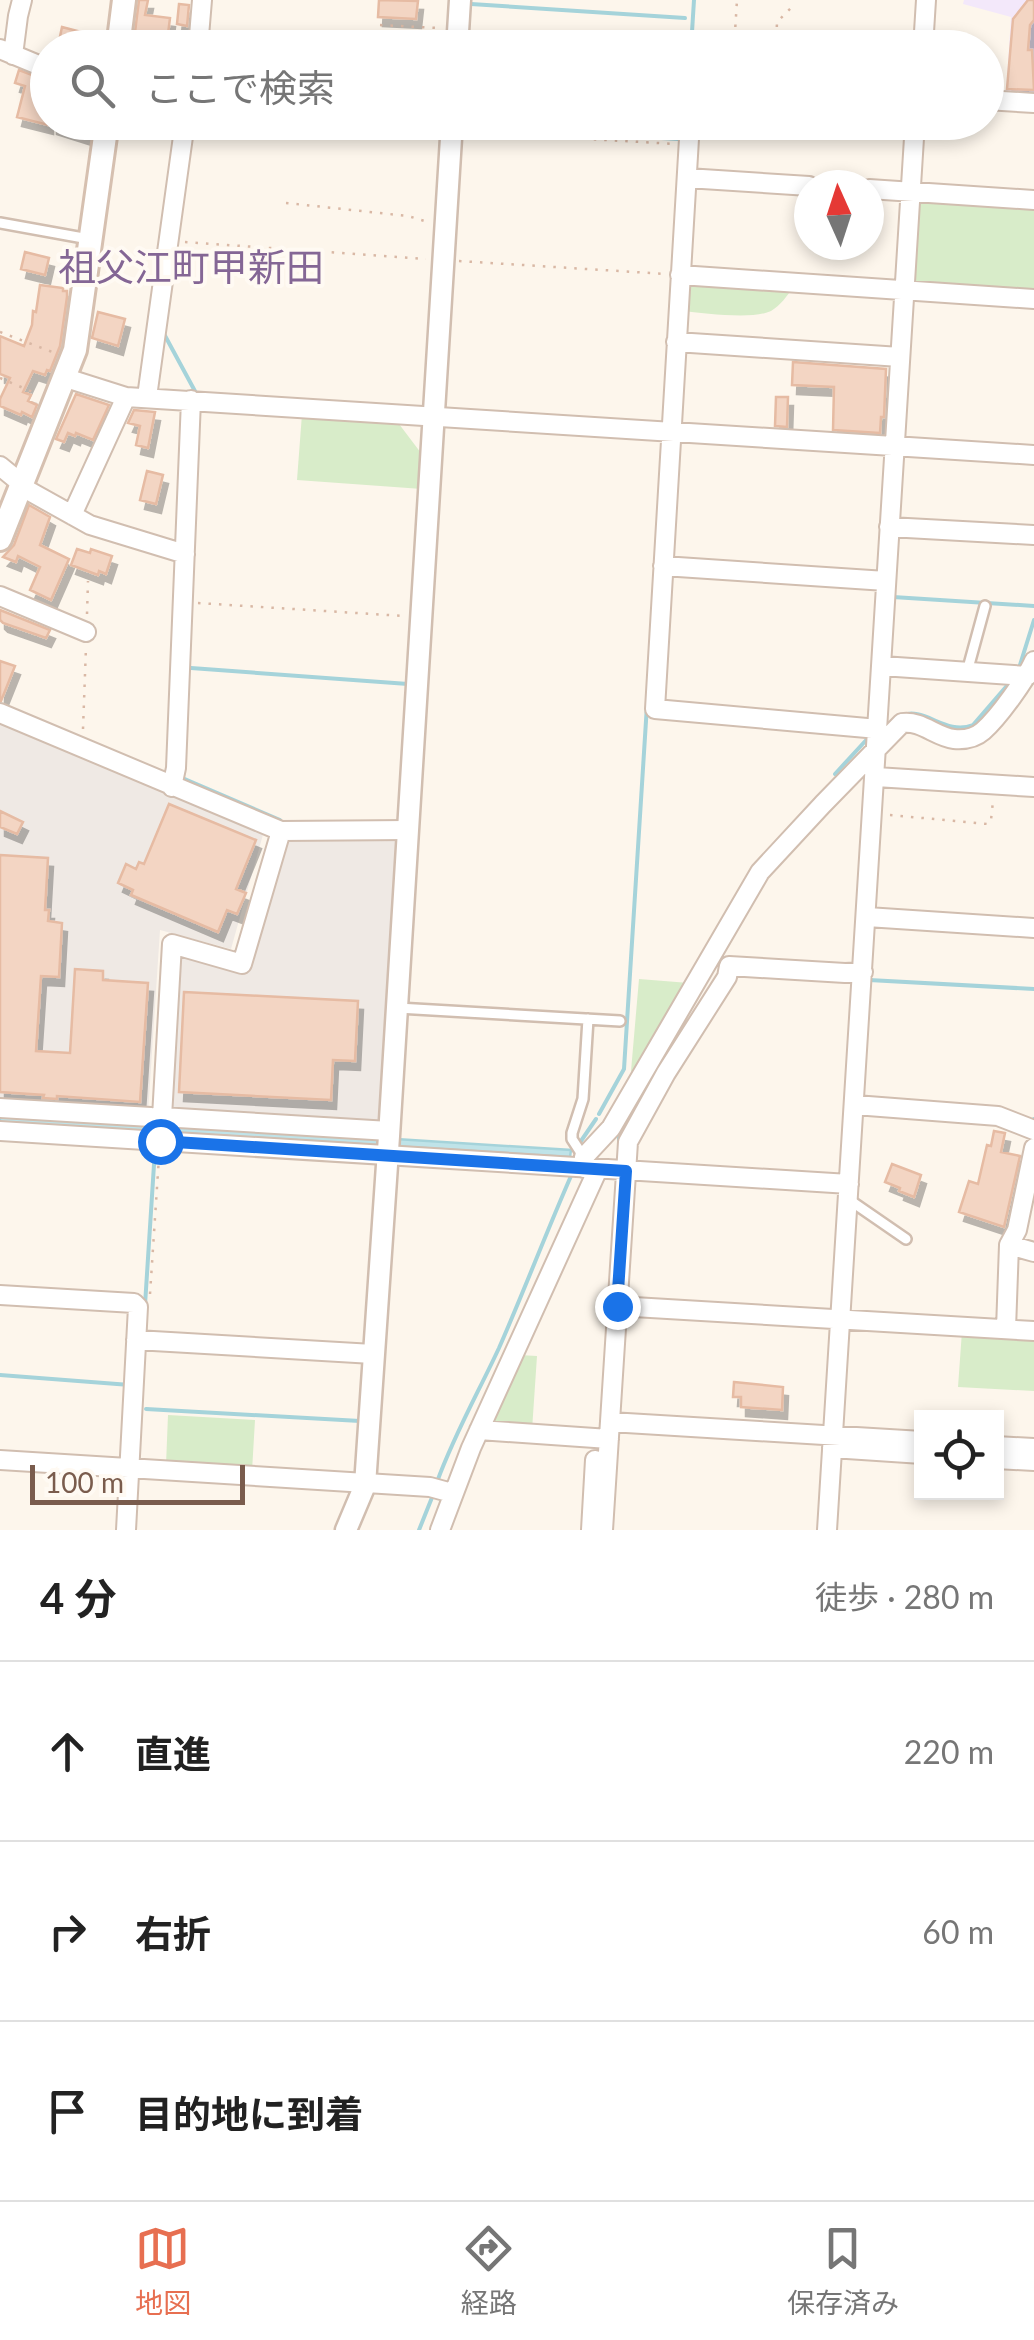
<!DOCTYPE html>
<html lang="ja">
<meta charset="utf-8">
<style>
body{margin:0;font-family:Lato,"Noto Sans JP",sans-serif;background:#f2f2f2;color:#222}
.controls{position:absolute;right:30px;bottom:30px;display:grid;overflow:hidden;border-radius:0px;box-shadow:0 5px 15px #0003}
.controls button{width:90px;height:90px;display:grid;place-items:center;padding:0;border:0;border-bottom:2px solid #e0e0e0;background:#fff;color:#222;font:50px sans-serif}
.compass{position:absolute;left:794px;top:170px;width:90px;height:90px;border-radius:50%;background:#fff;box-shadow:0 5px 15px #0003;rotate:357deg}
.scale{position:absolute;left:30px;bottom:25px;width:215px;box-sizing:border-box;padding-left:10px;border:5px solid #7a5c4d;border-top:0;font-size:28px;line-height:35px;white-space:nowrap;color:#7a5c4d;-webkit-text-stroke:8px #fffaf3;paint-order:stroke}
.stop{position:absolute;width:30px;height:30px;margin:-22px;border:8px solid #1a73e8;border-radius:50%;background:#fff}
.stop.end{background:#1a73e8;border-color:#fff;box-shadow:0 2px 10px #0008}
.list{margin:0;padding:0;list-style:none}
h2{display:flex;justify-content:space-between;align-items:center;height:130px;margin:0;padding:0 40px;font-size:42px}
h2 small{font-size:32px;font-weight:400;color:#767676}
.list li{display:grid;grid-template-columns:65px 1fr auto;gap:30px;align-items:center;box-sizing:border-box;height:180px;padding:0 40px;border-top:2px solid #e0e0e0}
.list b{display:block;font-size:38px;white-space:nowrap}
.list em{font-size:32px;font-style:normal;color:#767676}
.icon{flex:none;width:55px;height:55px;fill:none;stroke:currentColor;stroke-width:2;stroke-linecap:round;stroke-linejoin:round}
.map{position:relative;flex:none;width:1034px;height:1530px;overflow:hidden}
.search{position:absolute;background:#fff;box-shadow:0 5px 15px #0003;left:30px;right:30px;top:30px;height:110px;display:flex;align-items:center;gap:25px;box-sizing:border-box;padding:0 35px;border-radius:55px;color:#767676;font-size:38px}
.sheet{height:670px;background:#fff}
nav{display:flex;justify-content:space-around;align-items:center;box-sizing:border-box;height:140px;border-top:2px solid #e0e0e0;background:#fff;font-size:28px;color:#767676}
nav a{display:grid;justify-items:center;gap:5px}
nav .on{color:#e76f51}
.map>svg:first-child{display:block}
.industrial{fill:#efe9e4}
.education{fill:#f3e8fa}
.green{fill:#d8ecc9}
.water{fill:#bfe3e8;stroke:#a5d3da;stroke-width:2.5}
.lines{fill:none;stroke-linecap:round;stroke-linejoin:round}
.stream{stroke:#a5d3da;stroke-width:4}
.building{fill:#f3d5c3;stroke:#e6bba3;stroke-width:2.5;filter:url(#shadow)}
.service-casing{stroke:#d1beb0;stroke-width:14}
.minor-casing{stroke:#d1beb0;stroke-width:22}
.tertiary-casing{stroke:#d1beb0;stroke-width:25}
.secondary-casing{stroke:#d6c0b0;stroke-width:28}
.path{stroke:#d9b8a5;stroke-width:2.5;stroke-dasharray:2.5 8;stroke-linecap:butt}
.service{stroke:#fff;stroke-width:9}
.minor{stroke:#fff;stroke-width:18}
.tertiary{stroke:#fff;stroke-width:20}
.secondary{stroke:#fff;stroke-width:22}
.route{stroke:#1a73e8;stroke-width:12}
.labels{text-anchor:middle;stroke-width:8;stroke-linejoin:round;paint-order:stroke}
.quarter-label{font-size:38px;fill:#846695;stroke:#fffaf3}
</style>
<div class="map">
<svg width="1034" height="1530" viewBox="0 0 1034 1530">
<defs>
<filter id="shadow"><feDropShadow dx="5" dy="9" stdDeviation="0" flood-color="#0004"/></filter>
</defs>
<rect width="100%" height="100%" fill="#fdf6ec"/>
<!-- industrial -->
<path class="industrial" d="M0,722L264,831L231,949L160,930L148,1113L0,1104Z
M283,834H396L399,841L383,1122L165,1111L175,948L244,967Z"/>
<!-- education -->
<path class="education" d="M964,0H1034V96L1006,94L1011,17L963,4Z"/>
<!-- green -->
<path class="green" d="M916,198L1034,204V293L912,286Z
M684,282L793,287C788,295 780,306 771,311C752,320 704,313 682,311Z
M302,414L396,420L424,457L422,489L297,480Z
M639,979L689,983L636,1074L631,1071Z
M962,1331L1034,1335V1391L958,1387Z
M519,1355L537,1356L532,1430L487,1428Z
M168,1415L255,1420L252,1471L166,1465Z"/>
<!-- water -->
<path class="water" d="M0,1112L159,1122L160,1124L571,1150L570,1157L0,1122Z"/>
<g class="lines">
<!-- stream -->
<path class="stream" d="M471,4L685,18
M691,48L694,0
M396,122L443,125
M462,126L678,139
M163,332L196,393
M893,597L1034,606
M191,668L408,684
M1019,668L1034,620
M900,716C925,705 944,736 973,725L1011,681
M835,774L869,737
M180,777L280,820L279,824
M869,980L1034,989
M599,1114L624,1069L647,705
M1034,1120V1119
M581,1141L596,1119
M619,1151V1137L652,1080
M145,1305L155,1149
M0,1375L130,1385
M146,1409L360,1421
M437,1482C454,1435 478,1393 499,1348C524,1291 546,1233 571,1176
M419,1530L433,1495"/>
</g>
<!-- building -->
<path class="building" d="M139,0H148L145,15L170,18L168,34L135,32Z
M379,0L418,1L416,19L378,17Z
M1028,0H1034V20L1030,25L1028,50H1032L1034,90L1007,89L1013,19Z
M179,4L189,5L187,26L177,24Z
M62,27L104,38L103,48L58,46Z
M19,70L48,81V125L17,117L25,86L15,83Z
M52,122H92L90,137L52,125Z
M25,252L49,258L45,275L21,269Z
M40,285L63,288V291H67V297L60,346L50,371L47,370L45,375L33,371L23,392L31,395L28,401L37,405L32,417L22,412L21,415L0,406V399L10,378L0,374V336L24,346L32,325L33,311L36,312Z
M98,312L125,319L118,346L92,338Z
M793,362L886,369L884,417H881L880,433L833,430L834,387L792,385Z
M76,394L109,405L93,440L76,433L75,436L68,433L64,442L56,439Z
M776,397H788L787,427L775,426Z
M134,410L155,412L148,448L136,445L140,426L128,423Z
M147,471L163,475L156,504L140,500Z
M29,505L50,517L40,545L69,559L51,600L30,590L40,567L18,556L16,562L3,557L14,545Z
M77,549L90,553L91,549L112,556L106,574L99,571L98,575L71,565Z
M0,610L50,630L46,638L3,623L0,620Z
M0,661L15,666L1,701H0Z
M169,804L256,840L236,889L246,893L237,914L227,910L218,932L131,895L133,890L118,883L126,864L136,869L139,862L144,864Z
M0,811L23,822L17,834L0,827Z
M0,855L48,858L45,910H49L48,921L62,923L59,977L41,976L36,1051L70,1053L75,969L103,971V980L148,983L140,1102L57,1096V1099L43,1098L44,1095L0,1092Z
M184,992L358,1001L355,1061L333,1060L331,1100L179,1092Z
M994,1131L1005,1133L1001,1152L1020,1156L1004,1227L959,1212L969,1181L978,1184L987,1145L991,1146Z
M892,1164L921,1175L914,1197L899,1191L900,1188L885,1182Z
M734,1382L783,1387L782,1410L741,1407V1397H733Z"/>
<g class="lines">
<!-- service casing -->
<g class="service-casing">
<path id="service" d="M0,223L89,239
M967,672L985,606
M398,1008L620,1021
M583,1156L572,1139V1133L583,1099L588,1019
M848,1199L906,1239"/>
</g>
<!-- minor casing -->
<g class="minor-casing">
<path id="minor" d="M119,43L184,48
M198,48L202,0
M923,48L926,0
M0,49L48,69
M13,55L18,16L22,0
M986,100L1034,103
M690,122L655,709L878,729
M687,178L809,186
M869,189L1034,200
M680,275L1034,299
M676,342L900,357
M66,378L126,397L1034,455
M147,397L185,122
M0,466L22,484
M22,487L90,525L185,554
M72,515L126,397
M889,527L1034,535
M663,566L886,581
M0,596L86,632
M882,666L1027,676
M0,713L281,831L408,830
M876,777L1034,787
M172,787L176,768L191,400
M281,831L242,964L172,944L162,1117L389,1131
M867,917L1034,928
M855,1105L998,1116L1034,1130
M0,1108L151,1117
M0,1131L849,1184
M583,1168L584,1157L611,1128L760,872L823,804L902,723C921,720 936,737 954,739C965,740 975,738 983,731C999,717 1026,679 1034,661
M1009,1245L1034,1252
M0,1295L134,1303L138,1307L126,1530
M617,1306L1034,1331
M1006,1329L1009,1245L1017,1230L1034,1148
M136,1340L373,1354
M610,1422L922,1441
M479,1430L609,1439
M996,1446L1034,1448
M832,1448L922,1454
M996,1459L1034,1461
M0,1460L430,1487L452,1493
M440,1530L471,1448L598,1169
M591,1530L595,1460
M603,1530L628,1142L666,1073L727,977L729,966L845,973L863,972
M827,1530L915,122"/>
</g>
<!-- tertiary casing -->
<g class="tertiary-casing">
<path id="tertiary" d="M457,48L460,0
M346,1530L365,1485L389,1136L452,122"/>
</g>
<!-- secondary casing -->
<g class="secondary-casing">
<path id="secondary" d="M118,48L124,0
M0,539L75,350L107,122"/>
</g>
<!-- path -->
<path class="path" d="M380,25L438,28
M734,48L737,0
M776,48L777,22L791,8
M468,132L675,144
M286,203L408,216L428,222
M185,242L426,259
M459,261L666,274
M0,332L55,353
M0,378L35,393
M198,603L404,616
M87,614L88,581
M83,729L86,647
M890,815L988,824L991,820L993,801
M150,1294L159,1157"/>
<!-- service -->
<use href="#service" class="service"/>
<!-- minor -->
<use href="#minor" class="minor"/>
<!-- tertiary -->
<use href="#tertiary" class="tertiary"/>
<!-- secondary -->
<use href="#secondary" class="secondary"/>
</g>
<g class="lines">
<!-- route -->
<path class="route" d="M160,1141L626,1171L617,1306"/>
</g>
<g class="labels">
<!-- quarter labels -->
<g class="quarter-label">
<text x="191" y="281">祖父江町甲新田</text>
</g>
</g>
</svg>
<div class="controls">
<button><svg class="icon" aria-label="locate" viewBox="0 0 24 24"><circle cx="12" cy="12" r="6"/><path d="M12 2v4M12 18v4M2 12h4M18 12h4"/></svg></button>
</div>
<svg class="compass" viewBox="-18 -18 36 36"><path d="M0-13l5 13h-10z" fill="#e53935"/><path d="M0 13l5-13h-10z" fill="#767676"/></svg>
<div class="scale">100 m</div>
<div class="stop" style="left:160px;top:1141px"></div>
<div class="stop end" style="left:617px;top:1306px"></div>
<div class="search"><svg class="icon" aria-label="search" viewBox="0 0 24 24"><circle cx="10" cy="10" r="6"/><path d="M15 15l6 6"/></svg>ここで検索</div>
</div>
<section class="sheet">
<h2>4 分<small>徒歩 · 280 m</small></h2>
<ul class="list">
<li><svg class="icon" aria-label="ahead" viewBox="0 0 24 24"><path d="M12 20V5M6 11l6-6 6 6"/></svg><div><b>直進</b></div><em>220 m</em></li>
<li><svg class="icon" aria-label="right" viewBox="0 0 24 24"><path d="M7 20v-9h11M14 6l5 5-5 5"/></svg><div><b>右折</b></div><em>60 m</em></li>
<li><svg class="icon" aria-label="arrive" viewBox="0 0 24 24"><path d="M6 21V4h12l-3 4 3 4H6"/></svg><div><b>目的地に到着</b></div></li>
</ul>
</section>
<nav>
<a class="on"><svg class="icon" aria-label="map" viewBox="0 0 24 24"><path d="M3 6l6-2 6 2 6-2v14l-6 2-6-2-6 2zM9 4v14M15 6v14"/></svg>地図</a>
<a><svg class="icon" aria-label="directions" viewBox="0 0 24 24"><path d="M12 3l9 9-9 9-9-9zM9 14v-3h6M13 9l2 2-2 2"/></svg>経路</a>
<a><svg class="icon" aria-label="saved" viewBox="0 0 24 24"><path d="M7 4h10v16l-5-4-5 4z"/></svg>保存済み</a>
</nav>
